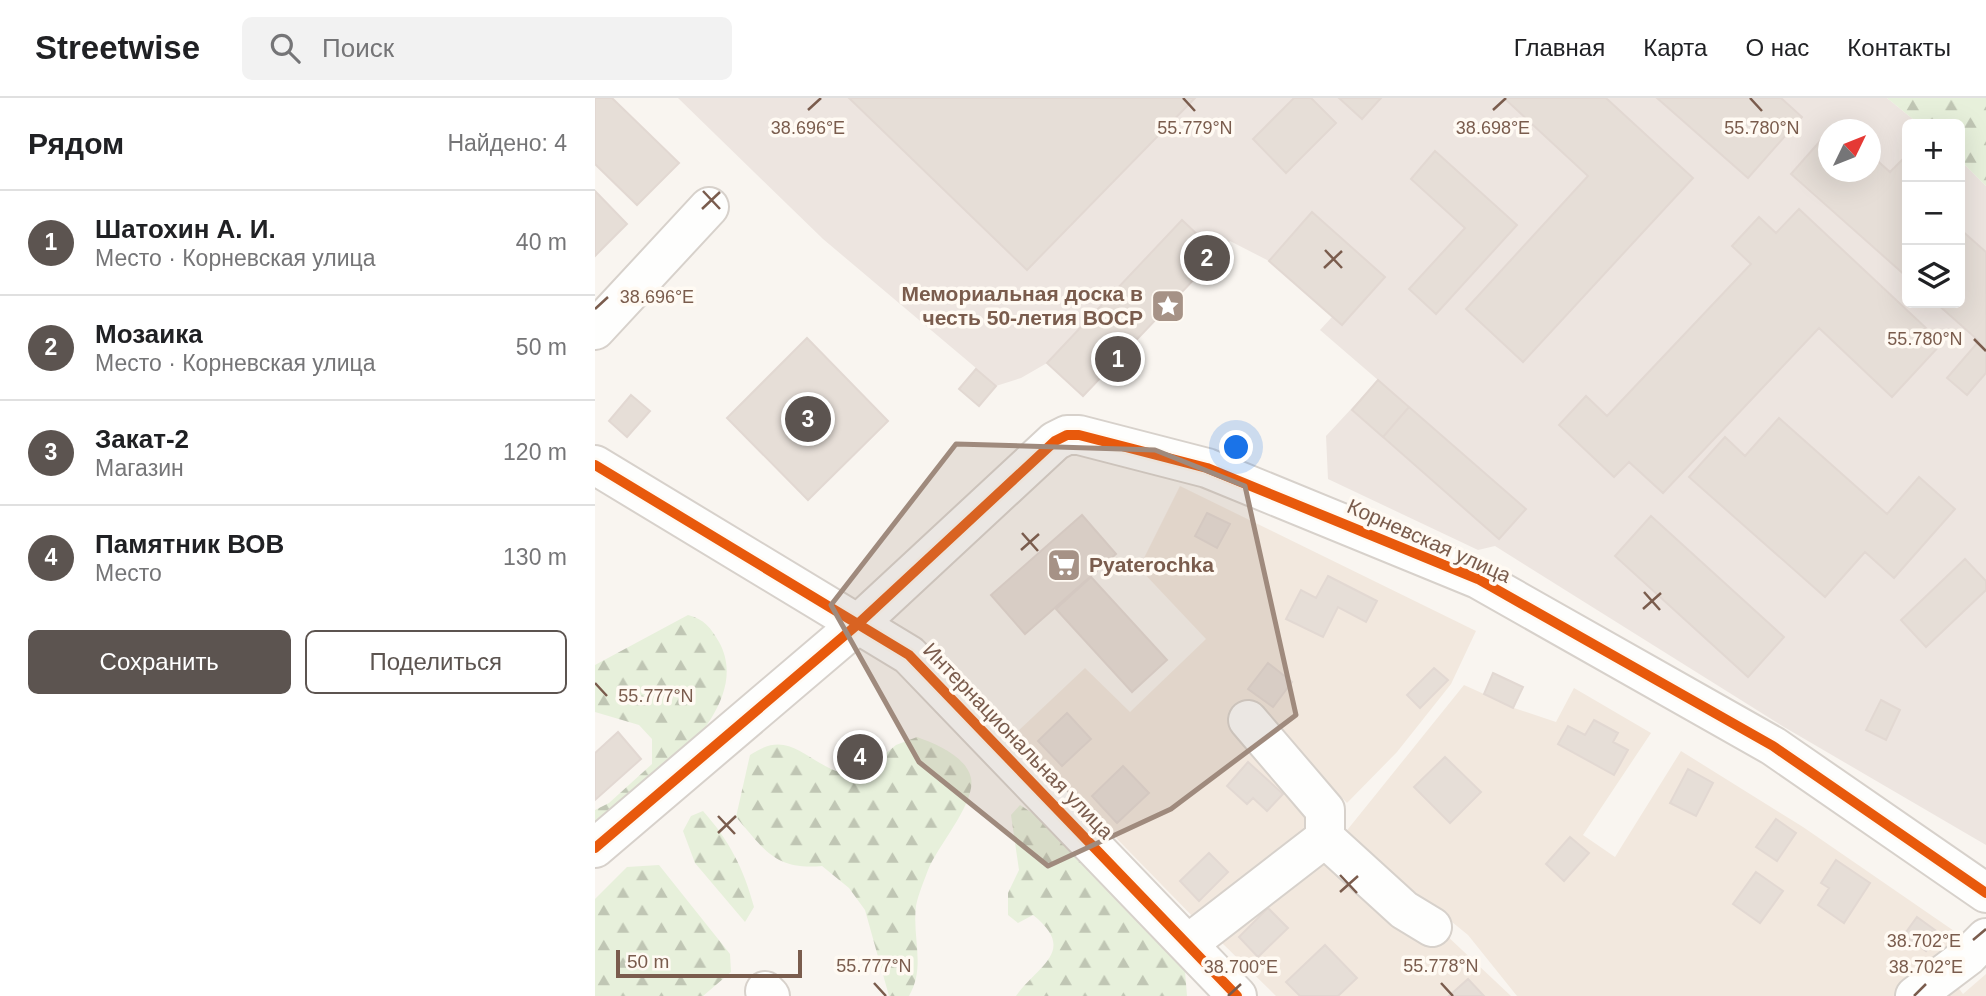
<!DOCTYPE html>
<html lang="ru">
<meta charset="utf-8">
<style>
body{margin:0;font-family:Helvetica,sans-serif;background:#f2f2f2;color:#202124}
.controls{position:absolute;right:21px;top:21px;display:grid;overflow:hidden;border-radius:10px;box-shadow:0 7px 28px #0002}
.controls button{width:63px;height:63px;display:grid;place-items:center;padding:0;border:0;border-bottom:2px solid #e0e0e0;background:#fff;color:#202124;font:35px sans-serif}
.compass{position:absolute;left:1223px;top:21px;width:63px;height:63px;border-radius:50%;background:#fff;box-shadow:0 7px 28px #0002;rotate:47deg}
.scale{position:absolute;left:21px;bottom:18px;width:186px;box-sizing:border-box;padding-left:7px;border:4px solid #7a5c4d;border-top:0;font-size:19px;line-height:24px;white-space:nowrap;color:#7a5c4d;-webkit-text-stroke:5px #fffaf3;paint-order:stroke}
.you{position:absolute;left:642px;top:350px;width:24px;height:24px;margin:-18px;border:5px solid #fff;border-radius:50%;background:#1a73e8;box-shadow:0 0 0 10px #1a73e833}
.badge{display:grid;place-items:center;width:46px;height:46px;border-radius:50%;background:#5c5450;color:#fff;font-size:23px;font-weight:700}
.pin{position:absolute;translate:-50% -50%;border:4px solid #fff;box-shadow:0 2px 7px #0006}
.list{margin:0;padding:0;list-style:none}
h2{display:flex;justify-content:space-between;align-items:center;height:91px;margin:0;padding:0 28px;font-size:30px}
h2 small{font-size:23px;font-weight:400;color:#757577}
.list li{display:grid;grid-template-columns:46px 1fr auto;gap:21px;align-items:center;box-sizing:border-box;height:105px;padding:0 28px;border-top:2px solid #e0e0e0}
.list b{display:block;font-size:26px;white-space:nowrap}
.list p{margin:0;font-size:23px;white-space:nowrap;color:#757577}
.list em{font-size:23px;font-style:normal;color:#757577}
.actions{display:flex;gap:14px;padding:21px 28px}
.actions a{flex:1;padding:16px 0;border:2px solid #5c5450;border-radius:10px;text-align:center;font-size:24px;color:#5c5450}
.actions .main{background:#5c5450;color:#fff}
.icon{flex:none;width:38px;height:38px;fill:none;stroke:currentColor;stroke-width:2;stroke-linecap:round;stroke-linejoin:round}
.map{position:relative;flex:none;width:1391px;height:898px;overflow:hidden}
header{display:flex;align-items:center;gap:42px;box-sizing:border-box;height:98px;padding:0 35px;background:#fff;border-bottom:2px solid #e0e0e0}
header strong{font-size:33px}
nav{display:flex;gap:38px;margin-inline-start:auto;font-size:24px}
.search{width:490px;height:63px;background:#f2f2f2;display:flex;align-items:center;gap:18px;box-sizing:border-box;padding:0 24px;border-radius:10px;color:#757577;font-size:26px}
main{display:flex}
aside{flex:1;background:#fff}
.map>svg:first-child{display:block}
.residential{fill:#f2e8de}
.industrial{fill:#ede5e0;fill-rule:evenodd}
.forest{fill:url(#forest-firs)}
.building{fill:#e6ded7;stroke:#e2d8d2;stroke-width:2}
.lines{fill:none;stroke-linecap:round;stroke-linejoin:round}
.minor-casing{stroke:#d7d1cb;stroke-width:42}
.minor{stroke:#fefefd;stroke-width:38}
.cycleway-casing{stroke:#fffaf3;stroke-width:15}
.cycleway{stroke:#e8590c;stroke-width:10}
.marked{fill:#9f8a7d;fill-opacity:0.2;stroke:#9f8a7d;stroke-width:5;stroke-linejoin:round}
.ticks{fill:none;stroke:#7a5c4d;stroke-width:2.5}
.labels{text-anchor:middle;stroke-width:7;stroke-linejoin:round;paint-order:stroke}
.poi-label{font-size:21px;font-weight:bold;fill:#7a5c4d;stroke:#fffaf3;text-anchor:end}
.street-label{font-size:21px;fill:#7a5c4d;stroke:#fffaf3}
.ticks-label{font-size:18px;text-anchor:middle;fill:#7a5c4d;stroke:#fffaf3;stroke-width:7;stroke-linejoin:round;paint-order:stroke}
</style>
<header>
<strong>Streetwise</strong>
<div class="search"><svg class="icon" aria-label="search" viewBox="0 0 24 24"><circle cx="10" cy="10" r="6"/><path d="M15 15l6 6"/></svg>Поиск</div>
<nav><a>Главная</a><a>Карта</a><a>О нас</a><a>Контакты</a></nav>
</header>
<main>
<aside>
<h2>Рядом<small>Найдено: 4</small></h2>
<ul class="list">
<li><span class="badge">1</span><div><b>Шатохин А. И.</b><p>Место · Корневская улица</p></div><em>40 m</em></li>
<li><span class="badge">2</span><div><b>Мозаика</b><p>Место · Корневская улица</p></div><em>50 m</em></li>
<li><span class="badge">3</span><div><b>Закат-2</b><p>Магазин</p></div><em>120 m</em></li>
<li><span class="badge">4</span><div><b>Памятник ВОВ</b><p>Место</p></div><em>130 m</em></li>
</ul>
<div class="actions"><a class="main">Сохранить</a><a>Поделиться</a></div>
</aside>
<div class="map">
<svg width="1391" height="898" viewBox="0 0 1391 898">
<defs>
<pattern id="forest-firs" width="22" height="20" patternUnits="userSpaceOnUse" patternTransform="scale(1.75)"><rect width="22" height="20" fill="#e7f0db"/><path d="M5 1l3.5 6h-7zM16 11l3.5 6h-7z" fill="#c0c6b4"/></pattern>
</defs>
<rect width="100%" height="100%" fill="#f9f5f0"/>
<!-- residential -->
<path class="residential" d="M585,388L881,533L856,586L802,654L752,705L656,604L722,733L603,824L420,636L490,570L535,614L611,541L544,470Z
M898,575L928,589L919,610L961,624L979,590L1056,635L988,737L1020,759L1086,653L1208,729L1362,835L1343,864L1325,872L1300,898H922L873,837L819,793L809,798L749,736L869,587L889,596Z
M727,755L836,848L850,836L916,898H681L625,843Z
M1391,876V898H1339L1357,881L1368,896Z"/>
<!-- industrial -->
<path class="industrial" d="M83,0H1292L1324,26H1312V205H1365V62L1391,88V747L1189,629L900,448L883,452L733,381L731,338L783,282L725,232L737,219L674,163L635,143L623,156L587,122L452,265L426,280L401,288L384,308L364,291L381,270L228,141ZM1234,32H1276V74H1234Z"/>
<!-- forest -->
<path class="forest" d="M1292,0H1391V88L1365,62V26H1324Z
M93,517C109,521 116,530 124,544C163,614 44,695 0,735V712L14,705L57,666V641L44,627L0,614V567Z
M322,639C341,646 371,658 376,680C381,705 343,747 333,772C329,783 323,797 321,808C317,840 331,869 314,898H294L270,812L254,790L227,768C179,772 170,752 141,719L155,657C190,633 205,656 236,671C244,675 255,676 264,677L301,647Z
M425,707L442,718L590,873L592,898H421C443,867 483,853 438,817L423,825L413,817V795L424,772L416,717Z
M108,713C134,742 149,771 159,809L150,824L100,765L88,733L96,718Z
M64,767L135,856L136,874L108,898H0V801L32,769Z"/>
<!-- building -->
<path class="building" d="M0,0H17L84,65L42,107L0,66Z
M254,0H600L432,172Z
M699,0H716L741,25L691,75L658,41Z
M744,0H786L767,21Z
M909,0H1011L1098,80L928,264L871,211L993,78Z
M1062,0H1186L1207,19L1153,80Z
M1234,33V74H1276V57L1295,74L1312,57V179L1196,76Z
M840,53L922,127L841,216L814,191L870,130L816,81Z
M0,93L32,126L0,158Z
M1204,111L1347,245L1297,299L1224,230L1068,395L1034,364L1019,379L964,327L991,298L1012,318L1156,166L1137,148L1164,119L1181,135Z
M717,114L790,179L747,227L674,163Z
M587,122L623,156L488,298L452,265Z
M1365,131L1391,154V275L1372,297L1352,280L1384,243L1341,205H1365Z
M212,240L293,323L213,402L132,320Z
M381,271L401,288L384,308L364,291Z
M783,282L814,309L788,339L757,312Z
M36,297L55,313L32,339L14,323Z
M814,309L931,411L904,441L788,339Z
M1184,320L1292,416L1324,379L1360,411L1299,480L1270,454L1230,499L1094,379L1130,339L1150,358Z
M612,415L635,426L622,450L600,438Z
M487,417L521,456L430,536L396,497Z
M1056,418L1189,539L1153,579L1020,458Z
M1370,461L1391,483V492L1331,549L1306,522Z
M733,478L782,503L771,524L743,509L728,539L691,521L706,492L721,500Z
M496,479L572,562L537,594L461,511Z
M673,565L697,584L678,609L653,591Z
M839,570L853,582L825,610L812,597Z
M898,575L928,589L918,610L889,596Z
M1286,602L1305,612L1291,642L1271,632Z
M472,615L496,641L467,668L443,643Z
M999,622L1023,635L1018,644L1033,652L1019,677L963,646L973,628L990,637Z
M23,634L46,661L0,702V655Z
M850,659L886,694L855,725L819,689Z
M653,664L688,696L672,713L658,700L652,706L632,688Z
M528,668L554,695L522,725L497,698Z
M1093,671L1118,685L1101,718L1075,705Z
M1181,721L1201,735L1182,763L1161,749Z
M975,739L994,755L969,783L951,766Z
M614,755L633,774L604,803L585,783Z
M1241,762L1275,785L1249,825L1223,807L1234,790L1226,785Z
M1161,774L1188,793L1165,825L1138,806Z
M673,810L693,830L663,859L644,839Z
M1322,819L1344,835L1331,853L1309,837Z
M730,847L762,880L743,898H705L691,884Z
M873,881L889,898H854Z"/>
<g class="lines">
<!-- minor casing -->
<g class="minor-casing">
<path id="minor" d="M0,232L114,109
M0,367L314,557L642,898
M653,622L730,712V740
M0,750L263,526L460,343L472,337H484L612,370L883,481L1178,648L1391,795
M593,846L730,740L809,812L837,829
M170,893L175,898
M1320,898L1373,858L1391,840"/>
</g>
<!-- minor -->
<use href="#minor" class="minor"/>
<!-- cycleway casing -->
<g class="cycleway-casing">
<path id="cycleway" d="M0,367L314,557L642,898
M0,750L263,526L460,343L472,337H484L612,370L883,481L1178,648L1391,795"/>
</g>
<!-- cycleway -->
<use href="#cycleway" class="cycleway"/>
</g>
<!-- marked area -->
<path class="marked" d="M361,346L560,352L650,388L701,617L576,711L453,768L324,664L236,507Z"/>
<!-- ticks -->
<path class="ticks" d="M588,0L600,13M1155,0L1167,13M213,12L226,0M898,12L911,0M108,93L125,111M107,111L125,94M730,152L747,170M729,170L747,153M0,211L13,199M1379,241L1391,253M427,435L443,453M426,452L444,436M1049,494L1065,512M1048,511L1066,495M0,585L12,598M123,718L140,736M123,735L141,718M745,777L762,795M745,794L763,778M1378,842L1391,831M279,885L291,898M846,885L858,898M633,898L646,886M1319,898L1331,886"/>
<!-- icons -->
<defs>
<g id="sight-square" transform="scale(1.75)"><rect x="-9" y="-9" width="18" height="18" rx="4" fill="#a69286" stroke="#fffaf3"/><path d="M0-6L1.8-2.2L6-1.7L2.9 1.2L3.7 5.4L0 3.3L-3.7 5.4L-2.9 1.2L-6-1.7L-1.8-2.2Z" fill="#fff"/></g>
<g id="supermarket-square" transform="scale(1.75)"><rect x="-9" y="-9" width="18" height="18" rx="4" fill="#a69286" stroke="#fffaf3"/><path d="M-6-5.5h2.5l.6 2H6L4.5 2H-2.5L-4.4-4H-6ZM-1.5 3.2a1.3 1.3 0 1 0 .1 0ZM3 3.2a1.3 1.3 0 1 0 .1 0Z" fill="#fff"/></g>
</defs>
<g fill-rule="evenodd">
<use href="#sight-square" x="573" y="208"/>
<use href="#supermarket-square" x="469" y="467"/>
</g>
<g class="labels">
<!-- poi labels -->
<g class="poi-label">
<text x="548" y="203">Мемориальная доска в<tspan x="548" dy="24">честь 50-летия ВОСР</tspan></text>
<text x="494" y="474" text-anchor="start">Pyaterochka</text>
</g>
<!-- street labels -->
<g class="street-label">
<text transform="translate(834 443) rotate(24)" y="7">Корневская улица</text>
<text transform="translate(423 643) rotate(46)" y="7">Интернациональная улица</text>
</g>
</g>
<g class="ticks-label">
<text x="898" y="36">38.698°E</text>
<text x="213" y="36">38.696°E</text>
<text x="600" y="36">55.779°N</text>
<text x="1167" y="36">55.780°N</text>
<text x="62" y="205">38.696°E</text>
<text x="1330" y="247">55.780°N</text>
<text x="61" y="604">55.777°N</text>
<text x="1329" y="849">38.702°E</text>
<text x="279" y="874">55.777°N</text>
<text x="846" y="874">55.778°N</text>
<text x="646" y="875">38.700°E</text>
<text x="1331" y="875">38.702°E</text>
</g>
</svg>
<div class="controls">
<button>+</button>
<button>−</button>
<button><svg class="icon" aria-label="layers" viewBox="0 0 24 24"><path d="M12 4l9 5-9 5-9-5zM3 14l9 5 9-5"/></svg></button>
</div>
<svg class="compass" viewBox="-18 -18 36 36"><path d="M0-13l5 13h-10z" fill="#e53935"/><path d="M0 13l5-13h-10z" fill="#757577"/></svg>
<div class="scale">50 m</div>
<div class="you"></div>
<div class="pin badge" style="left:523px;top:261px">1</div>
<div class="pin badge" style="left:612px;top:160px">2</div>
<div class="pin badge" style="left:213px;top:321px">3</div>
<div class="pin badge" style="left:265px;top:659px">4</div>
</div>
</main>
